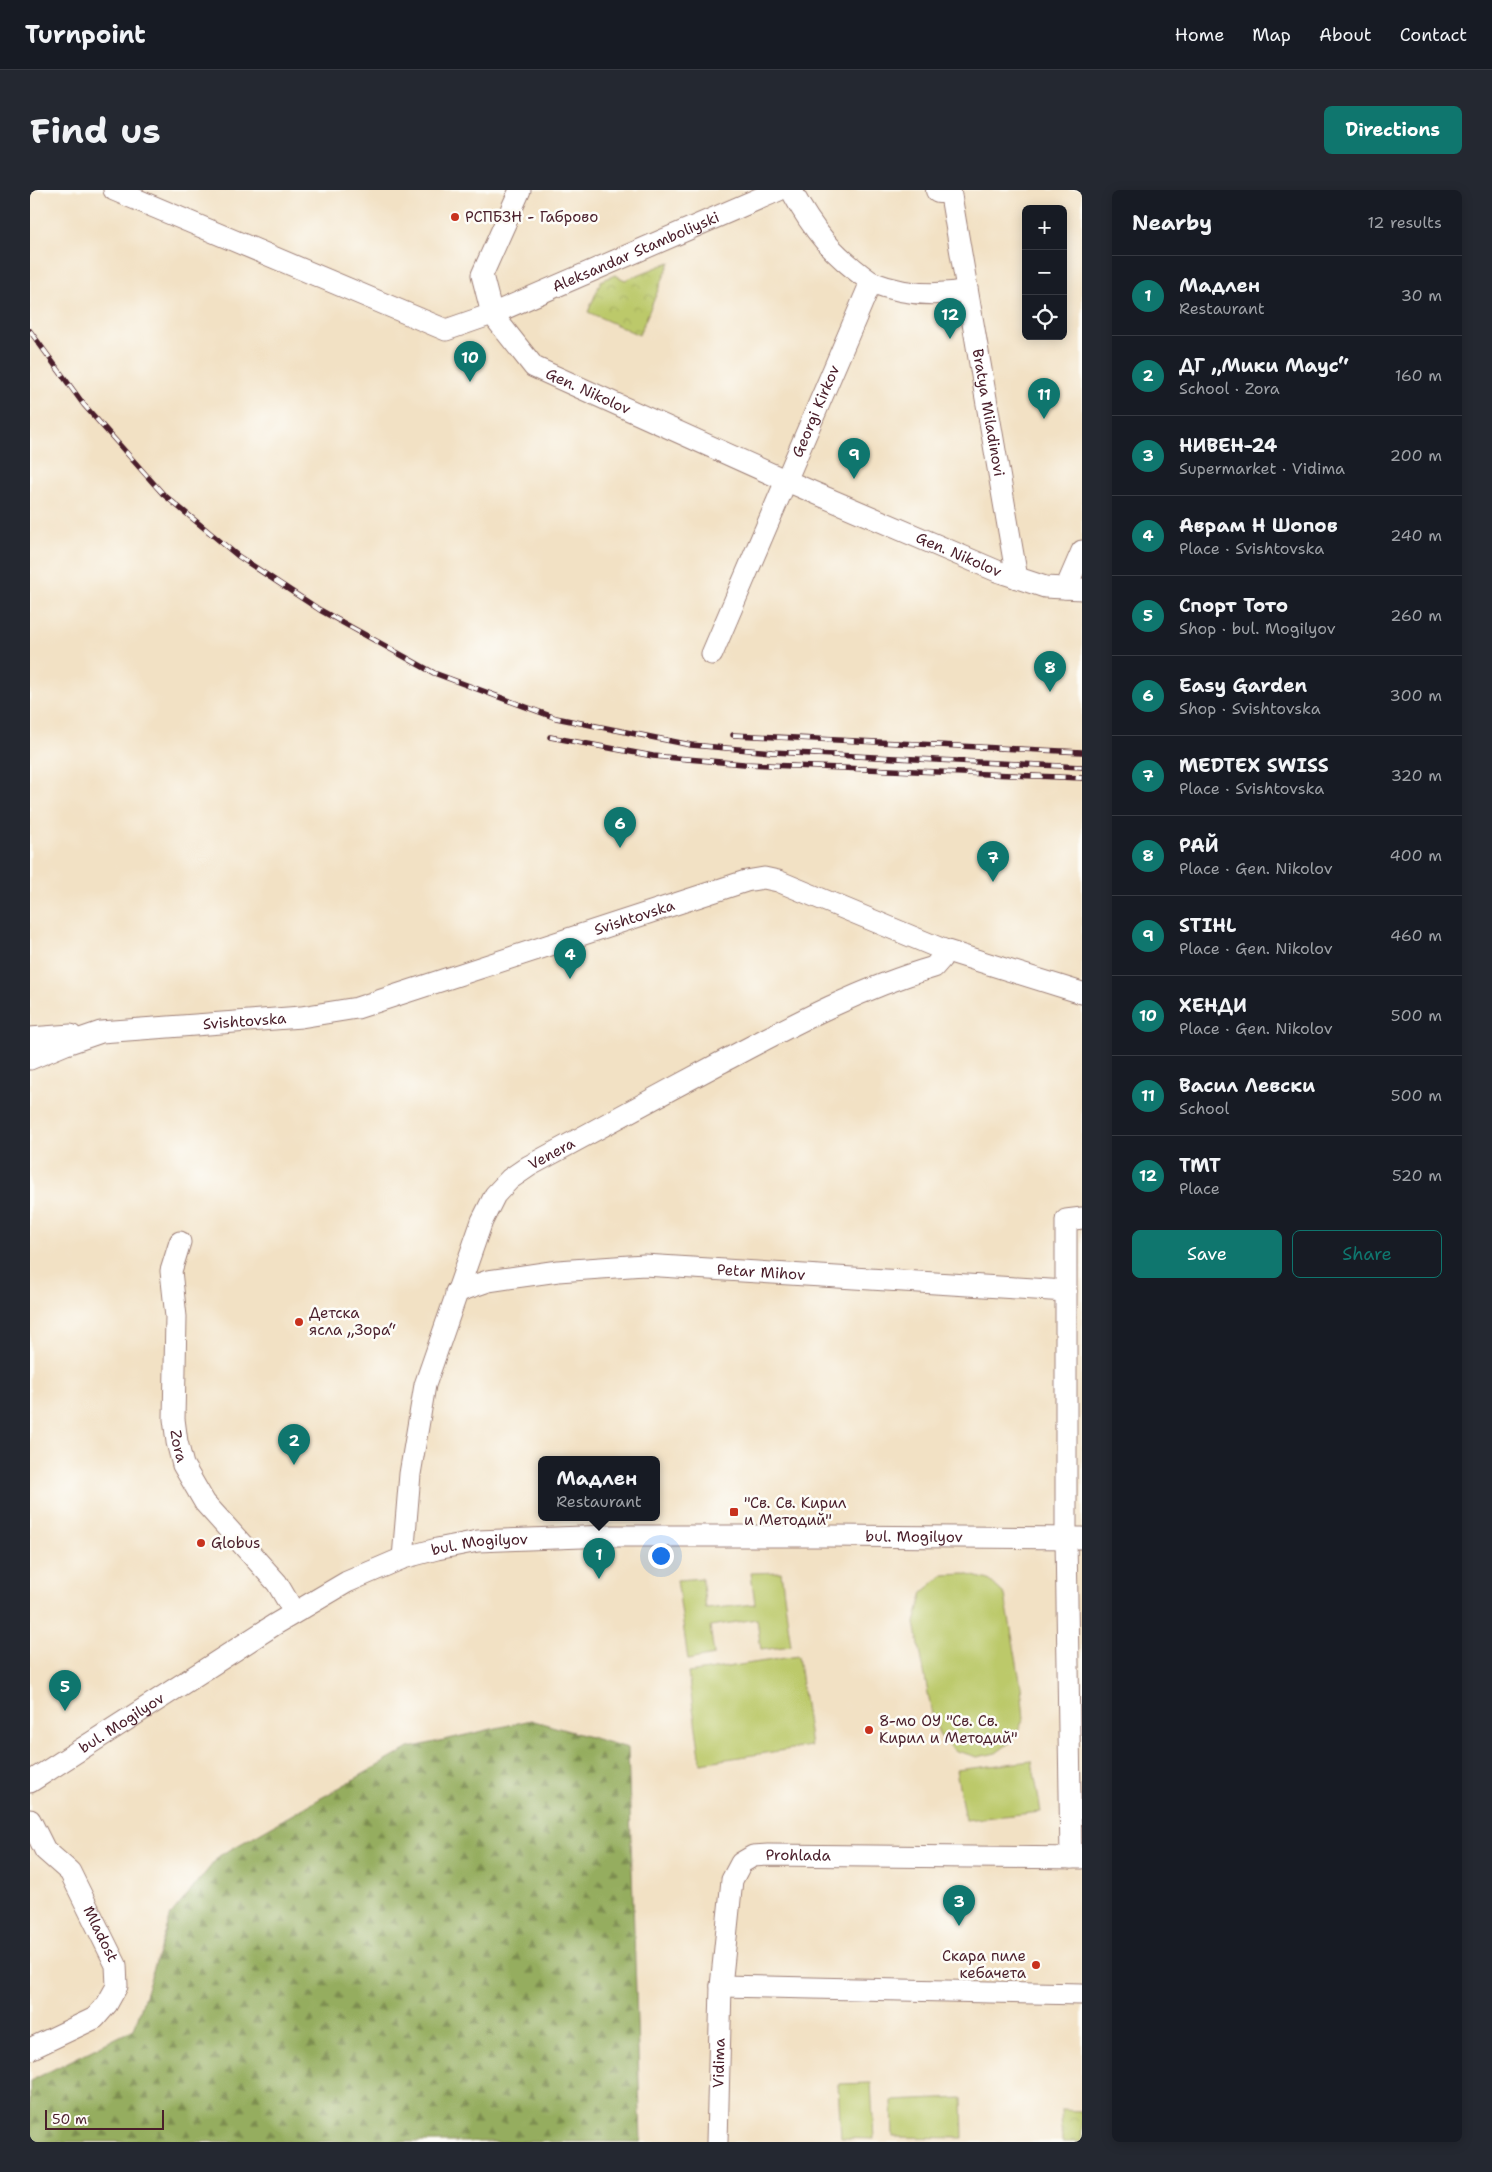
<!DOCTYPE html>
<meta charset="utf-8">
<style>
body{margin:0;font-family:"Shantell Sans",sans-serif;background:#242831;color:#f1f3f6}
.controls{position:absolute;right:15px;top:15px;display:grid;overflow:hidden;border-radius:8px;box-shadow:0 2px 12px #0003}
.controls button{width:45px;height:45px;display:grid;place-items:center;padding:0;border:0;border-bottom:1px solid #363941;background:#171b24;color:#f1f3f6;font:25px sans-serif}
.scale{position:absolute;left:15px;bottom:12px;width:119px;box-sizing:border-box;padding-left:5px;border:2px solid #4a1f2b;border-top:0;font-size:14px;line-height:18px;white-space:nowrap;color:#4a1f2b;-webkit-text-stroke:4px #fdfcf7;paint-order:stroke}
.you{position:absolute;left:630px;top:1365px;width:18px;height:18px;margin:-12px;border:4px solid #fff;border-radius:50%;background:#1a73e8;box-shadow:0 0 0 8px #1a73e833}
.badge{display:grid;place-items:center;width:32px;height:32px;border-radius:50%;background:#0f766e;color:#fff;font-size:16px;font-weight:700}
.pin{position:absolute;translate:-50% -41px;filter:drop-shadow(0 1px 2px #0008)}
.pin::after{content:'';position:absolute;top:26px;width:18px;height:15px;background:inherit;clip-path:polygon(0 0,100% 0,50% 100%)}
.popup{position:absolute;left:508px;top:1266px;width:122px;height:65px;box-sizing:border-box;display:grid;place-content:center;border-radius:8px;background:#171b24;filter:drop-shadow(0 1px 4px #0005);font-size:16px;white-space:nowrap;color:#9ea1a6}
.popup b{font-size:19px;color:#f1f3f6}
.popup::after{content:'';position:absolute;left:50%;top:100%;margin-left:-10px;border:10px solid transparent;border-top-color:#171b24}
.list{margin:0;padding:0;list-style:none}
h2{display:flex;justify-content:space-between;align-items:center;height:65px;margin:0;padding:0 20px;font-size:21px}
h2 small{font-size:16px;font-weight:400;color:#9ea1a6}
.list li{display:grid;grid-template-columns:32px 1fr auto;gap:15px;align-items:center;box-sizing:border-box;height:80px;padding:0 20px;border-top:1px solid #363941}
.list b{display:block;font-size:19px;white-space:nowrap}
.list p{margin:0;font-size:16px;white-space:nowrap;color:#9ea1a6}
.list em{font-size:16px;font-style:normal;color:#9ea1a6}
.actions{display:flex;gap:10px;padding:15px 20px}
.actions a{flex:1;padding:11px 0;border:1px solid #0f766e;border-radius:8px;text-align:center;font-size:18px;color:#0f766e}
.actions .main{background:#0f766e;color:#fff}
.icon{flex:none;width:28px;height:28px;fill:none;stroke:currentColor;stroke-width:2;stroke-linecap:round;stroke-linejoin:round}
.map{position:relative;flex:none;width:1052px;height:1952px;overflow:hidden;border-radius:8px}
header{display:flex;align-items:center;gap:30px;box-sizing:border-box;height:70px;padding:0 25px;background:#171b24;border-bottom:1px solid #363941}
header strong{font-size:24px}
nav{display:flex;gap:28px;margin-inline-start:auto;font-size:18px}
.intro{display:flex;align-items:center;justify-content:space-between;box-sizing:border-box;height:120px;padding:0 30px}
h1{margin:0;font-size:35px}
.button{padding:12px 22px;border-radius:8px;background:#0f766e;color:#fff;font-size:18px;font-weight:700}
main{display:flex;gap:30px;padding:0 30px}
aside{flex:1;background:#171b24;border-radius:8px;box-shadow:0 2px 12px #0003}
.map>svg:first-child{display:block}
.green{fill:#bcc96b;stroke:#83744b}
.forest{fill:url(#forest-firs);stroke:#706645}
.park{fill:url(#park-crowns);stroke:#83744b}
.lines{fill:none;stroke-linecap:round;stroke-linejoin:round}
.minor-casing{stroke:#9e8078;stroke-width:23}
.major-casing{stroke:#9e8078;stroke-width:28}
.minor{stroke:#fff;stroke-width:21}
.major{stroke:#fff;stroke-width:26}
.rail-casing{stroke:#4a1f2b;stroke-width:5.5}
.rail{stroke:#fdfcf7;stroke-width:4;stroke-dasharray:11;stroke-linecap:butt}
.poi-dot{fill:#c8321e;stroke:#fdfcf7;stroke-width:2}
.labels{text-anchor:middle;stroke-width:5;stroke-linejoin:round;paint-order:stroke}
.poi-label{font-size:15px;fill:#4a1f2b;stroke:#fdfcf7;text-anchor:start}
.street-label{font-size:15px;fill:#4a1f2b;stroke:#fdfcf7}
</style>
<header>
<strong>Turnpoint</strong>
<nav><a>Home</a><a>Map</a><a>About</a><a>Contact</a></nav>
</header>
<div class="intro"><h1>Find us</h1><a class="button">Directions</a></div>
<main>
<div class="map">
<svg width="1052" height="1952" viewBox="0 0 1052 1952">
<defs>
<pattern id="forest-firs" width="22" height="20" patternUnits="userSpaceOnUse" patternTransform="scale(1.25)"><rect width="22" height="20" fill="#95ad5f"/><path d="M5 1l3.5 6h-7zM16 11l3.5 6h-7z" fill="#7c8c4f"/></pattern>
<pattern id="park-crowns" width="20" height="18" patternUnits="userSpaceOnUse" patternTransform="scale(1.25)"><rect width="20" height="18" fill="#bcc96b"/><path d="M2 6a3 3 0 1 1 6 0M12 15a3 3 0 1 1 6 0" fill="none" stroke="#a3ac5d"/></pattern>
</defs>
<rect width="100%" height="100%" fill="#fdfcf7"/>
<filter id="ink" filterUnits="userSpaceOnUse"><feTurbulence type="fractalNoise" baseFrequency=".02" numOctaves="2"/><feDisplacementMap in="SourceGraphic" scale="10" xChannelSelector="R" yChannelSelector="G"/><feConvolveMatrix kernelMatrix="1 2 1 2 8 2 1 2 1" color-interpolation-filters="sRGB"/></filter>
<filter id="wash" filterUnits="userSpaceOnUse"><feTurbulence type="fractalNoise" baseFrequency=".0096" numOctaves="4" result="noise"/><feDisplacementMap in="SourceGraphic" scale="20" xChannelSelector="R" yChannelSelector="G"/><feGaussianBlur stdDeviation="1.12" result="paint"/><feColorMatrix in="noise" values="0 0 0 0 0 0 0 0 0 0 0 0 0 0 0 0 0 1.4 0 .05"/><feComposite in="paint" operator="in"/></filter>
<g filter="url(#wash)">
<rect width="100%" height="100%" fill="#f2e1c4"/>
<!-- green -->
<path class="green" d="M751,1382L761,1456L731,1460L727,1429L680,1436L684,1465L658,1470L647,1390L672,1388L676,1419L725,1414L721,1383Z
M935,1384L959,1390L975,1405L991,1496L994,1529L982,1551L966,1563L947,1567L924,1560L910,1546L902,1525L885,1433L893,1402L913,1385Z
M768,1466L781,1556L671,1573L658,1483Z
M1002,1571L1011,1622L935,1630L926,1580Z
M841,1893L844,1949L811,1948L808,1894Z
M932,1908L933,1948L863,1947L862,1911Z"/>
<!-- forest -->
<path class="forest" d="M501,1530L598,1558L611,1952H0V1891L104,1839L141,1725L189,1666L379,1558Z"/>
<!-- park -->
<path class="park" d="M640,72L609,145L558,122L571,91L585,85L595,90Z
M1031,1920L1052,1921V1952H1032Z"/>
</g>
<g filter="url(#ink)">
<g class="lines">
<!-- minor casing -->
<g class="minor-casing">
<g id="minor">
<path id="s1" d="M84,0L416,140L462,124L504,177L757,291L967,381L1015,397L1052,399"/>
<path id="s2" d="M490,0L452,85L462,124L749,0"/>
<path id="s3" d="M920,0L987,388"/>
<path d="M841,92C872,104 905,107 937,100"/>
<path d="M1036,398L1052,361"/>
<path id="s4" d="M682,464L841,92C802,64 784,42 761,0"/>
<path d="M0,848L41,845"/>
<path id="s5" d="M0,869L36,854L71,842L271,827L327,818L716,691L734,688L748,691L914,760L1052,803"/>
<path id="s6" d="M150,1052L141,1081L146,1127L144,1229L147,1252L153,1275L175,1313L247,1393L264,1422"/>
<path id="s7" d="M426,1102L458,1091L528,1081L614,1075L1036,1101"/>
<path id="s8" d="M373,1368L380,1284L395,1195L452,1031L465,1005L480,989L499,976C562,942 626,907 690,873C760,836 828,799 904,777L911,769L914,760"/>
<path id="s9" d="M0,1592L244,1435L317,1392L373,1368L407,1359L448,1351L579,1346H799L1052,1348"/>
<path id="s10" d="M0,1630L15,1660L40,1682L86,1775L87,1796L77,1814L65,1828L0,1859"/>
<path d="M1041,1668L1036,1348V1030L1052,1028"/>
<path d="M691,1796L1052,1804"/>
<path id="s11" d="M687,1952L691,1796L702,1690L711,1673L723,1666L738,1665L1052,1668"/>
</g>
</g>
<!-- major casing -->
<g class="major-casing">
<path id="major" d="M909,0H914"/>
</g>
<!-- minor -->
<use href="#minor" class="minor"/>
<!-- major -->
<use href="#major" class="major"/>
<!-- rail casing -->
<g class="rail-casing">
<path id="rail" d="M0,141L54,215L133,304L208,366L290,420L404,483L526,528L661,555L742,562L1052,577
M703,545L1052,562
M520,547L623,566L714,574L1052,588"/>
</g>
<!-- rail -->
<use href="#rail" class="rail"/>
</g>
</g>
<!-- markers -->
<g class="poi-dot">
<circle cx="425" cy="27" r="5"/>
<circle cx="269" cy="1132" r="5"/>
<rect x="699" y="1317" width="10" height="10" rx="2.5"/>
<circle cx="171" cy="1353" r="5"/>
<circle cx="839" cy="1540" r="5"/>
<circle cx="1006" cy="1775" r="5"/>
</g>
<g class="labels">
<!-- poi labels -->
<g class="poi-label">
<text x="435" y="32">РСПБЗН - Габрово</text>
<text x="279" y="1128">Детска<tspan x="279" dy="17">ясла „Зора“</tspan></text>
<text x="714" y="1318">"Св. Св. Кирил<tspan x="714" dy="17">и Методий"</tspan></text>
<text x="181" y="1358">Globus</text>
<text x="849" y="1536">8-мо ОУ "Св. Св.<tspan x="849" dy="17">Кирил и Методий"</tspan></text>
<text x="996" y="1771" text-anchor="end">Скара пиле<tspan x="996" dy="17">кебачета</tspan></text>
</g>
<!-- street labels -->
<g class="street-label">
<text dy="5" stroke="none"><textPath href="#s2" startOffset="290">Aleksandar Stamboliyski</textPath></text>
<text dy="5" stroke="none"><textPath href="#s1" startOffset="536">Gen. Nikolov</textPath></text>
<text dy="5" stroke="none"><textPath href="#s4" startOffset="264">Georgi Kirkov</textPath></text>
<text dy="5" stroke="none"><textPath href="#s3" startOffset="226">Bratya Miladinovi</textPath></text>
<text dy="5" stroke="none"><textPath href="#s1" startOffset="941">Gen. Nikolov</textPath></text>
<text dy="5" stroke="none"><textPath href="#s5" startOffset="625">Svishtovska</textPath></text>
<text dy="5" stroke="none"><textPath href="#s5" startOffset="220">Svishtovska</textPath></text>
<text dy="5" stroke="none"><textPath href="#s8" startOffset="448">Venera</textPath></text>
<text dy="5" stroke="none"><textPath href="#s7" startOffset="308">Petar Mihov</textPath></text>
<text dy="5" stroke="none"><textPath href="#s6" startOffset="206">Zora</textPath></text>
<text dy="5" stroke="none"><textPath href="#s9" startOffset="949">bul. Mogilyov</textPath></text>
<text dy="5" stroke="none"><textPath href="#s9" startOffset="514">bul. Mogilyov</textPath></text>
<text dy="5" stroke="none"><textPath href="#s9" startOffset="109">bul. Mogilyov</textPath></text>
<text dy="5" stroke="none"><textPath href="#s11" startOffset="341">Prohlada</textPath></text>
<text dy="5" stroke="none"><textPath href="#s10" startOffset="136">Mladost</textPath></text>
<text dy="5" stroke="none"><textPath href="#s11" startOffset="79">Vidima</textPath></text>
</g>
</g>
</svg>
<div class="controls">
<button>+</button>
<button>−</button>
<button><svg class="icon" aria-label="locate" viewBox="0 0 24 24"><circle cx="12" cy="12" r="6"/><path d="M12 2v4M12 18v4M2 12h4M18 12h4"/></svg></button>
</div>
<div class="scale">50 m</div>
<div class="you"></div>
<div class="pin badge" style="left:569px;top:1389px">1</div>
<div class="popup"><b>Мадлен</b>Restaurant</div>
<div class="pin badge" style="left:264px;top:1275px">2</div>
<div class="pin badge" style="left:929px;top:1736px">3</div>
<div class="pin badge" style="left:540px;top:789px">4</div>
<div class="pin badge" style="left:35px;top:1521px">5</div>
<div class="pin badge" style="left:590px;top:658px">6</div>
<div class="pin badge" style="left:963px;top:692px">7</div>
<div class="pin badge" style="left:1020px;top:502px">8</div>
<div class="pin badge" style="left:824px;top:289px">9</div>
<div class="pin badge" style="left:440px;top:192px">10</div>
<div class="pin badge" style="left:1014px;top:229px">11</div>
<div class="pin badge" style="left:920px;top:149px">12</div>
</div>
<aside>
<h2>Nearby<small>12 results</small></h2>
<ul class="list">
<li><span class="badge">1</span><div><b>Мадлен</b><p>Restaurant</p></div><em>30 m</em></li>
<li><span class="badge">2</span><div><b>ДГ „Мики Маус“</b><p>School · Zora</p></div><em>160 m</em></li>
<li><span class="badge">3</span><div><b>НИВЕН-24</b><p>Supermarket · Vidima</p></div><em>200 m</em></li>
<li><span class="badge">4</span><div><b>Аврам Н Шопов</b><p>Place · Svishtovska</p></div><em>240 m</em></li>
<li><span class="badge">5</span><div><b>Спорт Тото</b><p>Shop · bul. Mogilyov</p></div><em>260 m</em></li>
<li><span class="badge">6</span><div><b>Easy Garden</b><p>Shop · Svishtovska</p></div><em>300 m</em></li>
<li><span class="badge">7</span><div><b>MEDTEX SWISS</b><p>Place · Svishtovska</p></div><em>320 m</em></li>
<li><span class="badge">8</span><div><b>РАЙ</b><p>Place · Gen. Nikolov</p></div><em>400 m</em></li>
<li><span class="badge">9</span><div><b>STIHL</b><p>Place · Gen. Nikolov</p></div><em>460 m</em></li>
<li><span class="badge">10</span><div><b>ХЕНДИ</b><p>Place · Gen. Nikolov</p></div><em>500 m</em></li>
<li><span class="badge">11</span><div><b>Васил Левски</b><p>School</p></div><em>500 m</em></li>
<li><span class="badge">12</span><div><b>TMT</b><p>Place</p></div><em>520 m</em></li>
</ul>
<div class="actions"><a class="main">Save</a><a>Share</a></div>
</aside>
</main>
